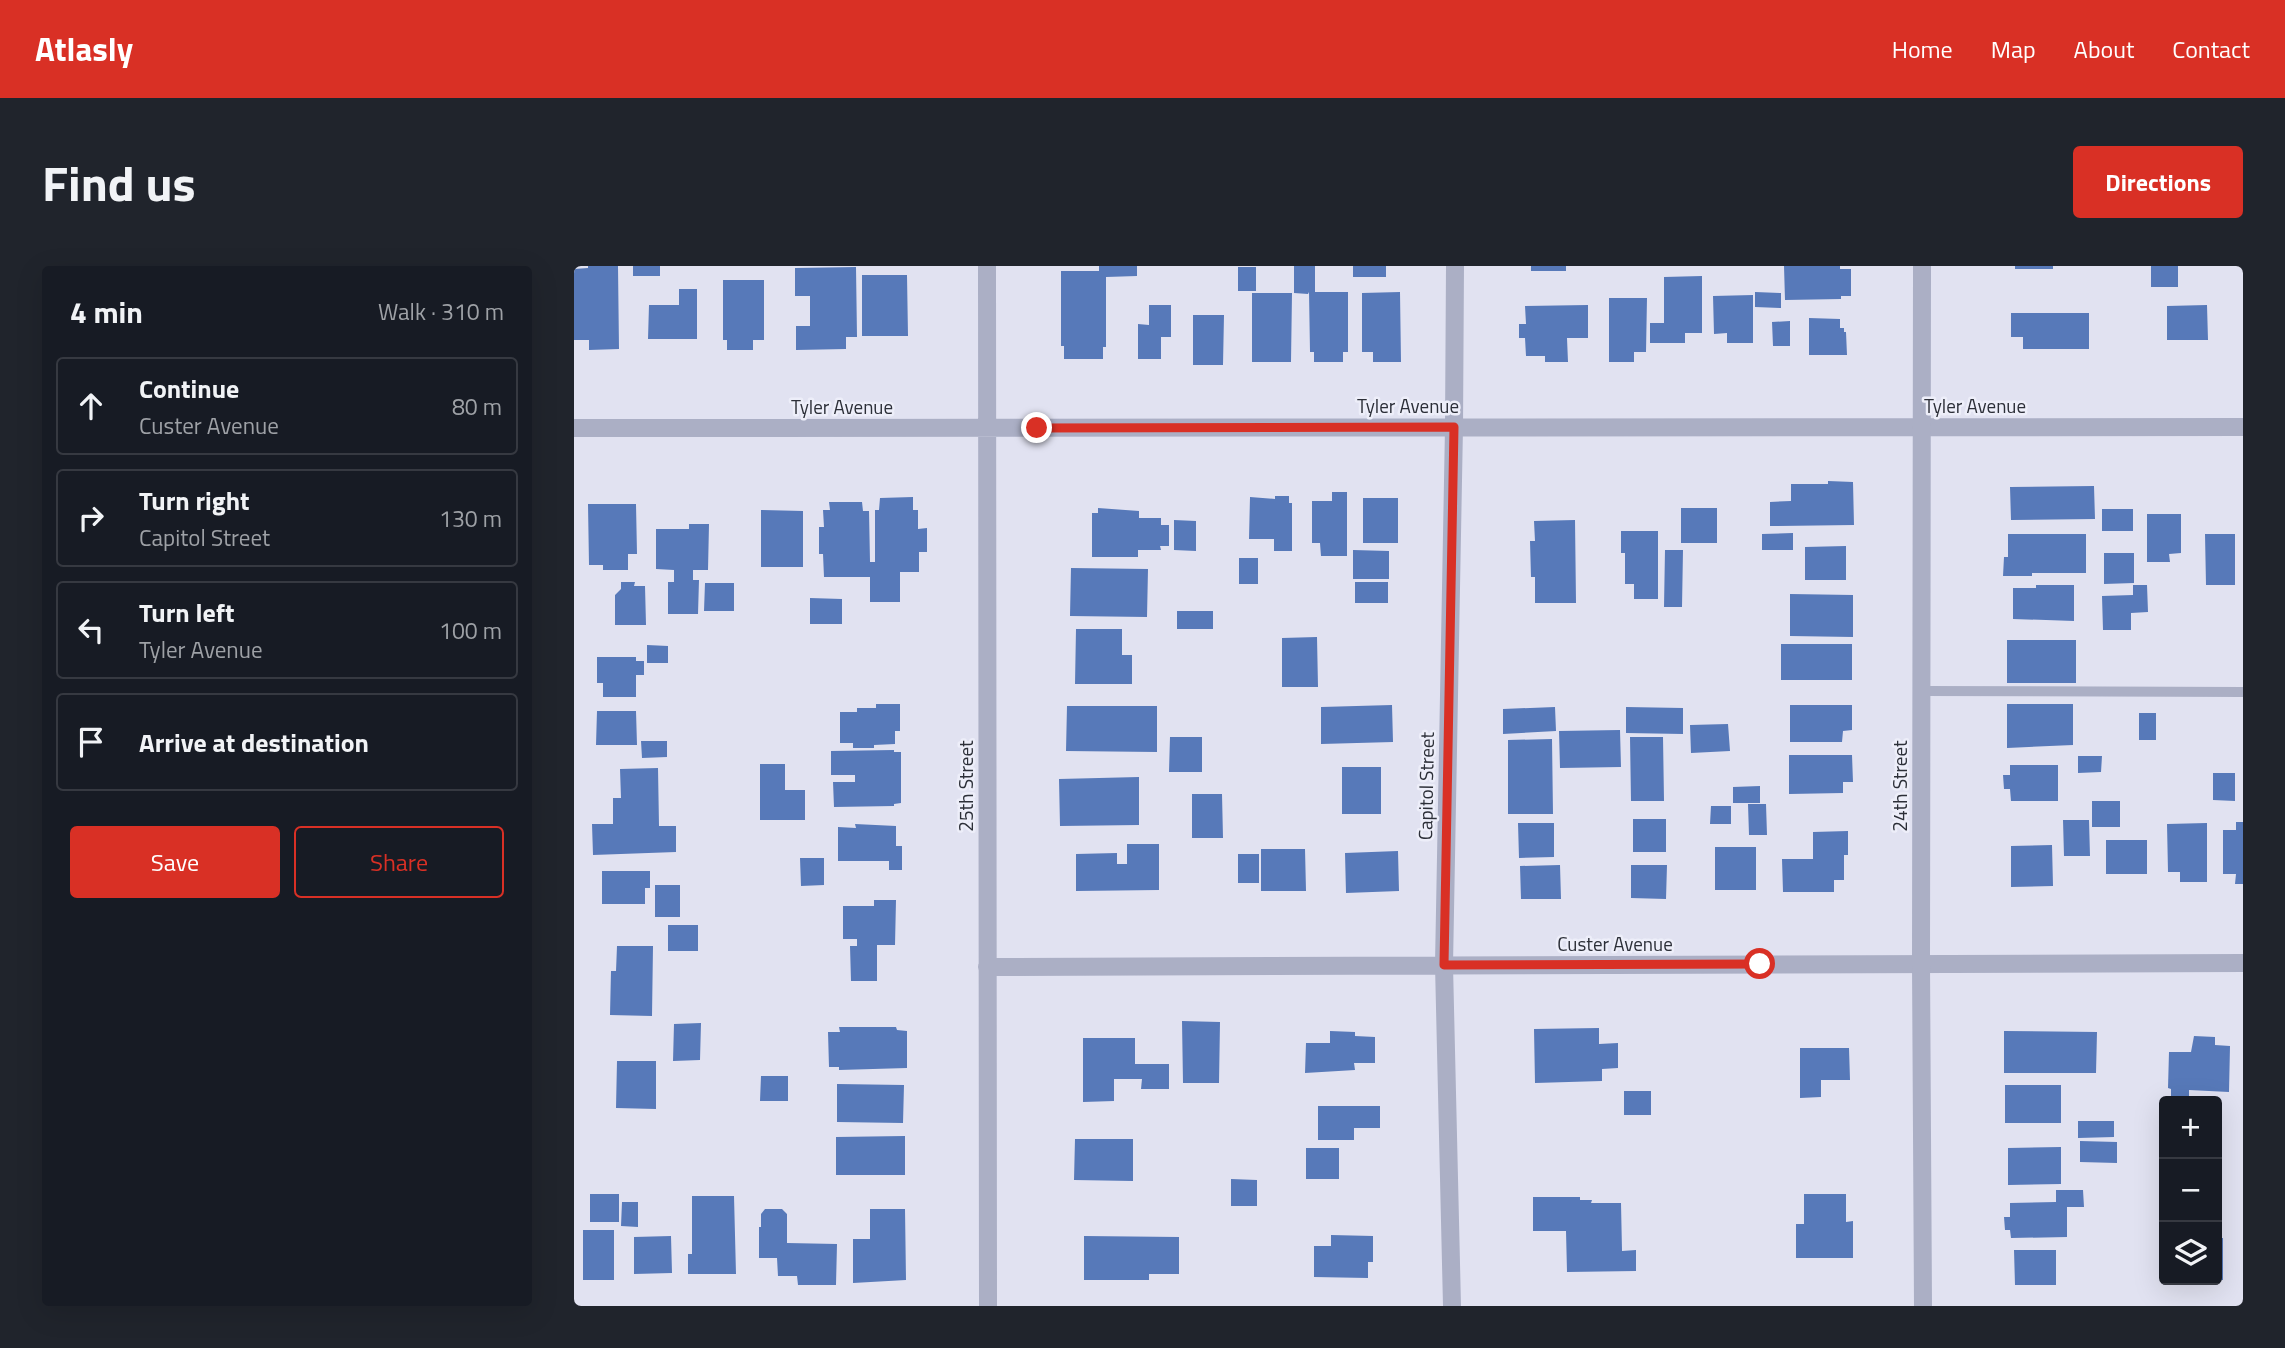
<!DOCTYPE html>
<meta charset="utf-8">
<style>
body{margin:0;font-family:"Titillium Web",sans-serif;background:#20242c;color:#f1f3f6}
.controls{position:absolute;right:21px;bottom:21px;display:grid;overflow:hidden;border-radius:7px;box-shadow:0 7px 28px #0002}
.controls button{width:63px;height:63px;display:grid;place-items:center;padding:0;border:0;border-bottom:2px solid #363941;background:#171b24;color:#f1f3f6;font:35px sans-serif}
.stop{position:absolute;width:21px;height:21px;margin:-16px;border:5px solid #d93025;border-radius:50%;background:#fff}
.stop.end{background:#d93025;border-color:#fff;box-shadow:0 2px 7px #0008}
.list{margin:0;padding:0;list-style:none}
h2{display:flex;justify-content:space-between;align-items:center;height:91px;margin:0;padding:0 28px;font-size:30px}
h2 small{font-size:23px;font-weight:400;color:#9ea1a6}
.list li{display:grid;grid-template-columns:46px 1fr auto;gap:21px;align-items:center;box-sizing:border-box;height:98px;margin:0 14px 14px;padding:0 14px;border:2px solid #363941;border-radius:7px}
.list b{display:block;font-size:26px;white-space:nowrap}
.list p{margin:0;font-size:23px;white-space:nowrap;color:#9ea1a6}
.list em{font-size:23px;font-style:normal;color:#9ea1a6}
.actions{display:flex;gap:14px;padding:21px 28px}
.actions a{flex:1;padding:16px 0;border:2px solid #d93025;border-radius:7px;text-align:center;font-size:24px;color:#d93025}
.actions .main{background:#d93025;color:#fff}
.icon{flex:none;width:38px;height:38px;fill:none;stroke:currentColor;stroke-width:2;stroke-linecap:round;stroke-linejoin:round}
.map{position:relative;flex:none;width:1669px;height:1040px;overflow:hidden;border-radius:7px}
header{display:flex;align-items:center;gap:42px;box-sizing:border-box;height:98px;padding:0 35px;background:#d93025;color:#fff}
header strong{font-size:33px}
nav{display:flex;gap:38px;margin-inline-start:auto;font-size:24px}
.intro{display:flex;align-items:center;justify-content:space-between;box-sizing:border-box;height:168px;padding:0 42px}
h1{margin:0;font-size:49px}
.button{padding:18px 32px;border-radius:7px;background:#d93025;color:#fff;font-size:24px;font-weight:700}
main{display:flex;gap:42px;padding:0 42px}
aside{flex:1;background:#171b24;border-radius:7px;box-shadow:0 7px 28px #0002}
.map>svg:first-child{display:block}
.building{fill:#5779b9}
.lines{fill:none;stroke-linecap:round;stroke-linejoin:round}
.service{stroke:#abafc5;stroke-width:10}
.minor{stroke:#abafc5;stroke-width:18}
.tertiary{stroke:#abafc5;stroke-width:18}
.route{stroke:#d93025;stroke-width:9}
.labels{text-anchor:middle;stroke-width:5;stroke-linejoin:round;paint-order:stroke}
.street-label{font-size:19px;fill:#2c2f38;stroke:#edeef9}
</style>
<header>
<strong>Atlasly</strong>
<nav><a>Home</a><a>Map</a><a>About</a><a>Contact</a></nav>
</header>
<div class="intro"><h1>Find us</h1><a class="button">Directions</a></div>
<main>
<aside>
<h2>4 min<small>Walk · 310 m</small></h2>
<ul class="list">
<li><svg class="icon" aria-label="ahead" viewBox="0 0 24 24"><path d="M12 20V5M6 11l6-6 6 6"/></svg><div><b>Continue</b><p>Custer Avenue</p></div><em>80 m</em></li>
<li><svg class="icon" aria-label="right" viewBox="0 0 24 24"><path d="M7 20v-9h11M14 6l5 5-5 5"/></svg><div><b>Turn right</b><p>Capitol Street</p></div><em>130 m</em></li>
<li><svg class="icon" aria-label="left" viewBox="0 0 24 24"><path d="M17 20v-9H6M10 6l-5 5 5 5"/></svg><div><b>Turn left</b><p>Tyler Avenue</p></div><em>100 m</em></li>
<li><svg class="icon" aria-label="arrive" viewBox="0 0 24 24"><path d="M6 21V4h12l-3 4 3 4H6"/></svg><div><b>Arrive at destination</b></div></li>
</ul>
<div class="actions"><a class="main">Save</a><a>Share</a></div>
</aside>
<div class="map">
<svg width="1669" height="1040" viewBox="0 0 1669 1040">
<rect width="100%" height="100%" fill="#e1e2f1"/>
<!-- building -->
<path class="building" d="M14,0H44L45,83L15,84V74H0V3L14,2Z
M59,0H86V10H59Z
M525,0H563V10L532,11V81H529V93H490V80H487V5H525Z
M720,0H741V26H774V86H769V96H740V86H736L735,26L734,28L720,27Z
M779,0H812V11H779Z
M957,0H992V5H957Z
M1210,0H1266V3H1277V30H1267V33L1211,34Z
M1441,0H1479V3H1441Z
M1577,0H1604V21H1577Z
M282,1L283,71H272V83L222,84V60H236V30H221V2Z
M664,1H682V25H664Z
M288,9H333L334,70H288Z
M1128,10V67H1111V77H1076V57H1090V11Z
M149,14H190V74H179V84H153V74H149Z
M105,23H123V73H74L75,39H105Z
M826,26L827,96H799V86H788V27Z
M1181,26L1207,27V42L1181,41Z
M678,27H718L717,96H678Z
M1179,29V77H1153V67L1140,68L1139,30Z
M1035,32H1073L1072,86H1060V96H1035Z
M575,39H597V71H587V93H564V58L575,59Z
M1014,39V72H993L994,96H971V90H952L951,72H945V58H952L951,40Z
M1633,39L1634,74H1593V40Z
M1437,47H1515V83H1449V71H1437Z
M619,49H650L649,99H619Z
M1235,52L1266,53V62H1270V66H1272L1273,89H1235Z
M1216,55V80H1199L1198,56Z
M1254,215L1279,216L1280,259L1196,260V236L1217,235V218H1254Z
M1520,220L1521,253L1437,254L1436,221Z
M758,226H773V290H747L746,277H738V235H758Z
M701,230H715V237H718V285H700V273H675L676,231L701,233Z
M339,231V244H344V263L353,262V286H345V306H326V336H296V311H250L249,288H245V261H250L249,244H256L255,236H288L289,245H295L296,296H301V244H305L306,232Z
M789,232H824V277H789Z
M14,238H62L63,288H54V304H29V299H15Z
M524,242L565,245V252H587V259H595V280H586L587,284H564V291H518V247H524Z
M1107,242H1143V277H1107Z
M1528,243H1559V265H1528Z
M187,244L229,245V301H187Z
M1573,248H1607V287L1595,288L1596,296H1573Z
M600,254L622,255V285L600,284Z
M1001,254L1002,337H961V311H957L956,275H961L960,255Z
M115,258H135L134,304H119V314H125L124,348H94V316H100V304L82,303V263H115Z
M1047,265H1084V333H1060V318H1051V287H1047Z
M1219,267V284H1188V268Z
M1434,268H1512V307H1458V310H1429L1430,291H1434Z
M1631,268H1661V319H1632Z
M1272,280V314H1231V281Z
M779,284L815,285V313H779Z
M1091,284H1109L1108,341H1090Z
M1530,287H1560V317L1530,318Z
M665,292H684V318H665Z
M497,302L574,303L573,351L496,350Z
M47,316H61L60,320H71L72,359H41V329L47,323Z
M781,316H814V337H781Z
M131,317H160V345H130Z
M1462,319H1500V355L1439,353V322H1462Z
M1559,319H1573L1574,346L1557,347V364H1529L1528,330L1559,329Z
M1216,328L1279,329V371L1216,370Z
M236,332L268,333V358H236Z
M603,345H639V363H603Z
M502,363H548V389H558V418H501Z
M743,371L744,421H708V372Z
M1433,374H1502V417H1433Z
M1207,378H1278V414H1207Z
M73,379L94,380V397H73Z
M23,391H62V395H70V409H62V431H29V417H23Z
M302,438H326V465H321V478L300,479V482H279V477H266V446H283V442H302Z
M1433,438H1499V479L1433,482Z
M818,439L819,476L747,478V441Z
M1216,439H1278V464L1269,465L1268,476H1216Z
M493,440H583V486L492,485Z
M981,441L982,465L929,468V443Z
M1052,441L1109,442V468L1052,467Z
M23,445H62L63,479H22Z
M1565,447H1582V474H1565Z
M1154,458L1156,485L1117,487L1116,459Z
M1046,464L1047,501L986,502L985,465Z
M596,471H628V506H595Z
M1056,471H1089L1090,535H1057Z
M978,473L979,548H934V474Z
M67,475H93V491L68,492Z
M320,484V486H327V537L320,538V540L260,541L259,516H281V509H257V485Z
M1215,489H1278L1279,516H1269V527L1215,528Z
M1504,490H1528L1527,506L1504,507Z
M186,498H211V524H231V554H186Z
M1436,499H1484V535H1437L1436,523H1430L1429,509H1436Z
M768,501H807V548H768Z
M84,502L85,560H102V586L19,589L18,558H39V532H47L46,503Z
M1639,507H1661V535L1639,534Z
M565,511V559L486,560L485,513Z
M1186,520V537H1159V521Z
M618,528H648L649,572H618Z
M1518,535H1546V561H1518Z
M1174,538H1192L1193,569H1175Z
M1137,540H1157V558H1136Z
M1059,553H1092V586H1059Z
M1489,554H1515L1516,590H1490Z
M1662,556H1669V618H1661L1662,608H1649V564H1662Z
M944,557H980V591L945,592Z
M1633,557V616H1606V606H1594L1593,558Z
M281,558L322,560V580H328V604H315V595H264V561L282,562Z
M1274,565V589H1270V614H1260V626H1209L1208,593H1239V566Z
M1532,574H1573V608H1532Z
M553,578H585V624L502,625V588L543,587V598H553Z
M1478,579L1479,620L1437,621V580Z
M1141,581H1182V624H1141Z
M687,583H731L732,625H687Z
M824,585L825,625L772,627L771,587Z
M664,588H685V617H664Z
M226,592H250V619L227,620Z
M986,599L987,633H947L946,600Z
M1057,599H1093L1092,633L1057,632Z
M28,605H76V622H71V638H28Z
M81,619H106V651H81Z
M300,634H322L321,679H303V715H277L276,680H283V673H269V640H300Z
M94,659H124V685H94Z
M43,680H79L78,750L36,749L37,705H42Z
M608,755L646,756L645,817H609Z
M127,757L126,794L99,795L100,758Z
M265,761H322L323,764L333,765V802L265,804V801H255L254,766H266Z
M1025,762V778L1044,777V802L1028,803V815L961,817L960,763Z
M756,765L781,766V770L801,771V797H780L781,804L731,807L732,777H756Z
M1430,765L1523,766L1522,807H1430Z
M1620,770L1641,771V779L1656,780L1655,826L1615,824V835H1597V823L1594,822L1595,786H1617Z
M509,772H561V798H595V823H567L568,813H540V835L509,836Z
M1226,782H1275L1276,814H1247V831L1226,832Z
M43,795H82V843L42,842Z
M187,810H214V835H186Z
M263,818L330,819L329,857L263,856Z
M1431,819H1487V857H1431Z
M1050,825H1077V849H1050Z
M744,840H806V862H780V874H744Z
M1504,855H1540V871L1504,872Z
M331,870V909H262V871Z
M501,873H559V915L500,914Z
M1506,875L1543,876V897L1506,896Z
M1487,881V918L1434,919V882Z
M732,882H765V913H732Z
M657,913L683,914V940H657Z
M1482,924H1509L1510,941H1493V971L1437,972L1436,964H1431L1430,951H1436V937L1482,936Z
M16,928H45V956H16Z
M1230,928H1272V956L1279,955V992H1222V958H1230Z
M118,930H160L162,1008H114V988H118Z
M959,931H1006V934H1018L1017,937H1047L1048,985L1062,984V1005L993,1006L992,965H959Z
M48,936H64V961L47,960Z
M191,943H208L213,948V977L263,978L262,1019H224L223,1010H204L203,992H185V961H187V948Z
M296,943H331L332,1014L279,1017V973H296Z
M9,964H40V1014H9Z
M757,969L799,970V996H794V1012L740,1011V980H757Z
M97,970L98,1007L60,1008V971Z
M510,970L605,971V1008H575V1014H510Z
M1643,972H1649V1014H1643Z
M1440,984H1482V1019H1441Z"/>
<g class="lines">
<!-- service -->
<path class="service" d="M1348,425L1669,426"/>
<!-- minor -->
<path class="minor" d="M413,0L414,1040
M0,162L1669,161
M413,701L1669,697
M878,1040L870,699L880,161L881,0"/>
<!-- tertiary -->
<path class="tertiary" d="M1348,0L1347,698L1349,1040"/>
</g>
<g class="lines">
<!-- route -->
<path class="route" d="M463,162L880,161L870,699L1186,698"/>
</g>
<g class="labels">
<!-- street labels -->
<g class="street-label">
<text x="834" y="147">Tyler Avenue</text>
<text x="1401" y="147">Tyler Avenue</text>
<text x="268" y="148">Tyler Avenue</text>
<text transform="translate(392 520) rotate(-90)" y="7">25th Street</text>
<text transform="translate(852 520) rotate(-89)" y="7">Capitol Street</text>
<text transform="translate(1326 520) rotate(-90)" y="7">24th Street</text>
<text x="1041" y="685">Custer Avenue</text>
</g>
</g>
</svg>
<div class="controls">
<button>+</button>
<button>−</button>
<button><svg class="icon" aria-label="layers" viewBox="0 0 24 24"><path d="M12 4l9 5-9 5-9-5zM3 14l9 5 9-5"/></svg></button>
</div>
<div class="stop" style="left:1186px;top:698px"></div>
<div class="stop end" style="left:463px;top:162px"></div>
</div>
</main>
